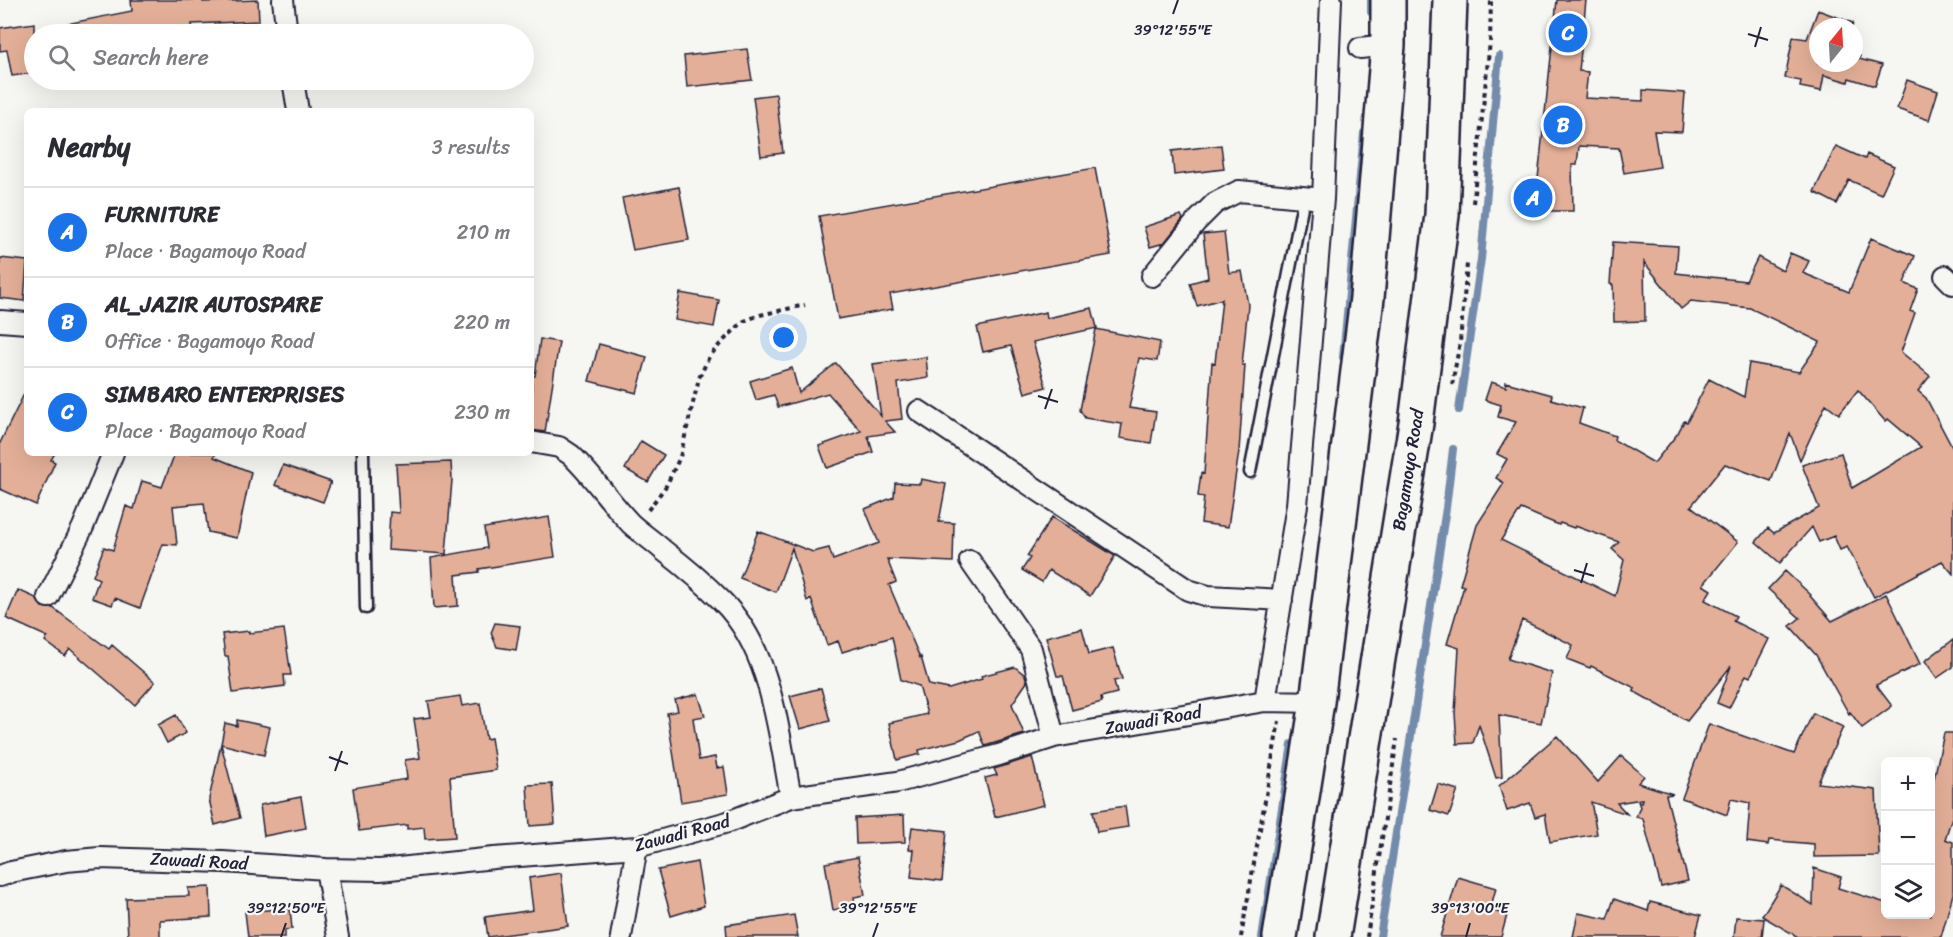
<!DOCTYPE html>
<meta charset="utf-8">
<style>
body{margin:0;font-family:Sriracha,sans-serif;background:#f7f7f7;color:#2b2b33}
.controls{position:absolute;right:18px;bottom:18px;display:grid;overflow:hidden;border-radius:9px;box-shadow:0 6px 24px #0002}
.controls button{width:54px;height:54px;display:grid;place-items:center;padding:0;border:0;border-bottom:2px solid #e1e1e2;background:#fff;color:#2b2b33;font:30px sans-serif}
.compass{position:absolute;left:1809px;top:18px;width:54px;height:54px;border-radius:50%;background:#fff;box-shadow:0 6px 24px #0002;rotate:18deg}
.you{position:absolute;left:784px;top:338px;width:21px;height:21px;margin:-15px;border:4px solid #fff;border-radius:50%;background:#1a73e8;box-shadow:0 0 0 9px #1a73e833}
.badge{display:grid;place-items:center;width:39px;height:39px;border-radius:50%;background:#1a73e8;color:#fff;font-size:20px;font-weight:700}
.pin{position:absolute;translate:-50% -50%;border:3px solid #fff;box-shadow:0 2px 6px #0006}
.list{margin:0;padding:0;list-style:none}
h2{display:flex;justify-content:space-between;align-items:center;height:78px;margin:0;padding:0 24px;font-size:26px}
h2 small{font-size:20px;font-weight:400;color:#7c7c81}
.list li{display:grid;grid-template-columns:39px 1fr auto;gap:18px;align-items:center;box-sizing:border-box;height:90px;padding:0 24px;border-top:2px solid #e1e1e2}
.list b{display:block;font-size:22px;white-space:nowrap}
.list p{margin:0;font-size:20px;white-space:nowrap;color:#7c7c81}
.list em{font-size:20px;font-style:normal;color:#7c7c81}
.icon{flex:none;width:33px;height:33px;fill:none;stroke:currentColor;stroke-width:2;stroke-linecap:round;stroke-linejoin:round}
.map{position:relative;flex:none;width:1953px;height:937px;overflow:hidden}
.search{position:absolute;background:#fff;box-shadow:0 6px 24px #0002;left:24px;top:24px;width:510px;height:66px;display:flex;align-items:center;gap:15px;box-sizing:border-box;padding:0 21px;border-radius:33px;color:#7c7c81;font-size:22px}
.panel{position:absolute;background:#fff;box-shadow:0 6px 24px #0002;left:24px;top:108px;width:510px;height:348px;border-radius:9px}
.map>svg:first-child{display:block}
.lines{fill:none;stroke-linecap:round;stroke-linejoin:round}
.stream{stroke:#758bab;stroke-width:8}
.building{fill:#e4af98;stroke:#22223b;stroke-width:1.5;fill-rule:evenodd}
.service-casing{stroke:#22223b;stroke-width:15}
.minor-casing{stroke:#22223b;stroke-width:24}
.trunk-casing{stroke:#22223b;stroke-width:38}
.path{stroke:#22223b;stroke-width:4;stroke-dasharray:4.5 4.5;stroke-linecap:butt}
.service{stroke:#f6f6f2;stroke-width:10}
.minor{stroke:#f6f6f2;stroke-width:20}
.trunk{stroke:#f6f6f2;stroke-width:33}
.ticks{fill:none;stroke:#22223b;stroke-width:2}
.labels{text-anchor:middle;stroke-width:4.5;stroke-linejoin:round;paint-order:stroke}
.street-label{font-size:18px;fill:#22223b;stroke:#f6f6f2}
.ticks-label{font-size:15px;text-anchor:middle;fill:#22223b;stroke:#f6f6f2;stroke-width:4.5;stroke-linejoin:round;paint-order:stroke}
</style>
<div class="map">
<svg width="1953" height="937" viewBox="0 0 1953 937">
<rect width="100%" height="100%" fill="#f6f6f2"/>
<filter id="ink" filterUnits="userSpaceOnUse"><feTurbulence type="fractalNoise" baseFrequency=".0167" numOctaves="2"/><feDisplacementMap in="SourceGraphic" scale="12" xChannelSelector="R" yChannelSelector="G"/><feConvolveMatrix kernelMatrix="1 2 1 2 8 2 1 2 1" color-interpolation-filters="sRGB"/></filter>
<g filter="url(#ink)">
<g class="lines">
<!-- stream -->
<path class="stream" d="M1371,0V12
M1343,357L1364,133
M1459,410L1481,259L1499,56
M1262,937L1292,744
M1380,937L1446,508L1453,449"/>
</g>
<!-- building -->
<path class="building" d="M131,0H203V2L258,0L259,21L192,24L193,32L174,34H62L61,25L132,11Z
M1557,0H1586L1579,71L1588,72L1585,98L1643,101V90L1685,93L1682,132L1654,131L1660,167L1624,173L1619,148L1579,146L1577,165H1572L1573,211H1548V210L1535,207Z
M1818,10L1853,23L1852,27H1818V63H1854V54L1860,56L1859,59L1882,65L1875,86L1849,78L1848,82L1824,75L1821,91L1800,87L1801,81L1785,78L1793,37L1807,39Z
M34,23V73L12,76L7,50L0,51V28Z
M747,49L752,80L687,87L684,56Z
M1907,80L1938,91L1929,120L1897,109Z
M776,94L783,153L761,156L753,97Z
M1221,145L1224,169L1174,175L1172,151Z
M1836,146L1865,159L1867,154L1894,166L1881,194L1849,180L1837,204L1814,192Z
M1095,168L1111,255L890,294L893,309L838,319L819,216Z
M679,187L689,240L633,250L622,198Z
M1181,215L1183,219L1164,243L1150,247L1144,227Z
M1224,232L1229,273L1242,271L1248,305L1242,365H1245L1239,451L1228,527L1201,523L1204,497L1198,496L1201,473L1204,474L1212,362L1215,363L1222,299L1197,306L1190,283L1208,278L1203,234Z
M1871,238L1915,256L1904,283L1918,289L1910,311L1915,313L1901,352L1930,376L1918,391L1926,398L1953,449V574L1942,561L1874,597L1847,547L1840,550L1834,536L1819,542L1812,527L1780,563L1756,542L1768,528L1774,533L1819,508L1802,465L1841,453L1852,488L1921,447L1888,419L1885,421L1858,390L1839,414L1826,404L1800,460L1790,433L1771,481L1725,464L1691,506L1738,542L1703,585L1711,590L1705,600L1736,616L1733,621L1769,639L1750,677L1746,675L1729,708L1717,703L1731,666L1687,721L1633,691L1635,688L1591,666L1590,668L1567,659L1573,645L1522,620L1508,659L1552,673L1541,723L1499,715L1502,777L1496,778L1479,725L1473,743L1457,744L1455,713L1459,648L1447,644L1464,586L1460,585L1477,525L1504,483L1496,478L1507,459L1497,454L1516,422L1498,417L1501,405L1485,400L1491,382L1506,387V382L1552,395L1551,399L1583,408L1579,423L1615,436L1614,440L1654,463L1678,433L1684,421L1687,422L1709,379L1744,397L1749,363L1799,372L1820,342L1750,308L1691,301L1681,309L1644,262L1645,321L1614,322L1613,285L1610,284L1613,242L1678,246L1676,273L1746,281L1758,257L1783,271L1790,253L1809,261L1803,273L1849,292ZM1521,509L1559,525L1560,523L1574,528L1575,526L1619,542L1612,549L1624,560L1615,596L1501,540Z
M0,258L27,261L24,301L0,298Z
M680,293L719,300L714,327L675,320Z
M1092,308L1097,328L1033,342L1046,387L1025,393L1011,346L983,352L977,327L1046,312L1047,318Z
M1096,329L1160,342L1157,361L1139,358L1129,408L1156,412L1151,443L1120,438L1122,424L1085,418L1080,410Z
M540,339L559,342L545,432L531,430L532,376H535Z
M599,344L647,357L637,393L589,381Z
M926,357L928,378L898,383L902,419L885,421L895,432L868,436L873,452L827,468L819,446L861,431L828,393L778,407L774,395L756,400L750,381L792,368L799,393L836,363L881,416L873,364Z
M27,388V453H55L51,460L55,462L36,505L0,489V443Z
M641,441L664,455L648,482L625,469Z
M175,453H216L214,457L251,472L237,538L208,532L204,503L173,506L177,545L163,544L140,608L115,598L112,605L92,598L99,579L93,576L104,547L113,550L126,506L134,509L142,481L162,487Z
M451,462L452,480L446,554L388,550L390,512L399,513L396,464Z
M283,465L331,482L323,502L275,485Z
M921,479L946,484L939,522L954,523L953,562L887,559L896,582L889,585L920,658L921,657L929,685L949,689L982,679L981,676L1015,667L1025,675L1027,682L1012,704L1024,734L985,746L979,731L959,740L919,750L920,754L897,760L889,723L927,714L919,686L901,680L892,637L842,652L838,641L827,645L811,599L807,601L792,548L776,592L740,578L758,531L813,552L829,548L833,560L879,543L865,509L894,497L895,483L920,484Z
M549,517L555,557L479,569V572L456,575L458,606L434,608L431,558L487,548L484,528Z
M1052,517L1115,556L1090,596L1049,570L1042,582L1022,570L1030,558L1027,556Z
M1785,571L1811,595L1810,596L1832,621L1886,594L1896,614L1920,664L1876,685L1892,706L1862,728L1850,712L1849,714L1816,655L1790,626L1800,618L1768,589Z
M18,590L36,598L42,607L53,608L109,649L112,645L155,682L135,705L70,649L65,656L45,641L48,637L6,618Z
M495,623L520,626L516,650L497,647L491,633Z
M1082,628L1089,654L1113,648L1122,679L1114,681L1117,693L1101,697L1102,702L1072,710L1063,676H1057L1046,637Z
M284,629L291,675H284L285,686L233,693L228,656H225L222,634L249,631V633Z
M1953,640V667L1937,678L1925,661Z
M821,688L830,721L800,729L790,696Z
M698,694L705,716L693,718L699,760L715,757L717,768L724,767L728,794L681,802L667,713L678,711L675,700Z
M460,696L462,706L480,703L486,739L491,738L496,770L450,777L455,837L425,839L424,827L407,829V825L359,831L353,788L407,779L405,760L420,758L414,719L431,717L428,701Z
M1813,713L1843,727L1818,783L1876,790L1879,856L1814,857V844L1769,840L1768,845L1747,842L1750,803L1731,799L1727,815L1682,798L1709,724L1794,754Z
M176,715L186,733L167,743L158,725Z
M237,720L270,727L264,755L221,744L225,723L237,726Z
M1944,733H1953V814L1945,839L1953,842V894L1941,937H1798L1762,916L1781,885L1813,905L1814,868L1841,877L1838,888L1886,903V915H1930V797Z
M1557,736L1598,782L1621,756L1644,776L1638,783L1673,794L1666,795L1688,881L1661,887L1643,819L1636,817L1640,807L1638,801L1641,803L1642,799L1617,803L1627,814L1591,802L1597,834L1550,842L1545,814L1535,817L1530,803L1507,811L1499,786Z
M221,744L240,818L215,825L209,799Z
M1032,757L1044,805L995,817L985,778L997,775L994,769Z
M552,784L555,824L530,826L527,785Z
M1438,784L1458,790L1449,816L1430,810Z
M301,797L306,828L264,836L260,805Z
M1125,806L1128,827L1097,832L1093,811Z
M904,815L905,842L856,844L855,818Z
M912,827L947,831L942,881L911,877L914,850L909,849Z
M858,857L865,895L854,897L855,906L833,910L825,863Z
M697,862L704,906L671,916L658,870Z
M561,873L568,926L488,937L485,917L533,910L529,878Z
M1458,877L1496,888L1490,910L1507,915L1501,937H1440Z
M210,887L211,917L160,920V937H128L126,898L189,896L188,888Z
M1614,899L1648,911L1650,902L1701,915L1695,937H1573L1578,913L1607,919Z
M290,908L292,929L285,930V937H248L245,912Z
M794,915L798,937H727L726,925Z
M1736,917L1764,919L1762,937H1734Z"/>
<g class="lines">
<!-- service casing -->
<g class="service-casing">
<path id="service" d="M363,453L366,608
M1250,472L1304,197"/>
</g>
<!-- minor casing -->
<g class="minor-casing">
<path id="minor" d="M283,0L287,34
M1360,48L1388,45
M293,80L298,111
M1152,276L1196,222L1215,203L1239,191L1323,199
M1945,276L1953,284
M0,321L27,323
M919,411L1188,590L1208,596L1282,600
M531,442L559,447L571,455C593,476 610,502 631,524C641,533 653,541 663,550C684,566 704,583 722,601C772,651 778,731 791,797
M970,561L1031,649L1054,737
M48,597L83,527L113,453
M1265,701L1297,505L1323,199L1331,0
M326,869L338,937
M0,876L11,872L66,861L100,858L223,862L326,869L380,870L494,858L637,847L728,822L791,797L898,782L999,755L1054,737L1265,701L1317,702
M621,937L637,847"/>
</g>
<!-- trunk casing -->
<g class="trunk-casing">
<path id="trunk" d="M1280,937L1317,702L1367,298L1388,45V0
M1333,937L1416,423L1442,215L1450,0"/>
</g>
<!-- path -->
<path class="path" d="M1473,203L1490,41L1491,0
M1452,385L1460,342L1467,264
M648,510L666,486L680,457L699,378L709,357L721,343L744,321L760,315L805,305
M1241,937L1279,721
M1367,937L1397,739"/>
<!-- service -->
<use href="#service" class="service"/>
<!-- minor -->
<use href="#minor" class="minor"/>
<!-- trunk -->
<use href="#trunk" class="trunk"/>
</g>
</g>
<!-- ticks -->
<path class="ticks" d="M1173,14L1178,0M1748,34L1768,40M1755,47L1761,27M1038,396L1058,402M1045,409L1052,389M1574,570L1594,576M1581,583L1587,563M329,757L348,764M335,771L342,751M281,937L286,923M873,937L878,923M1466,937L1470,923"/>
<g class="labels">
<!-- street labels -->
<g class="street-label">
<text transform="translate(1408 470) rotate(-81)" y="6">Bagamoyo Road</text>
<text transform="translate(1153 720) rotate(-10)" y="6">Zawadi Road</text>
<text transform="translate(682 833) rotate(-15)" y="6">Zawadi Road</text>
<text transform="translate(199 861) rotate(3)" y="6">Zawadi Road</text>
</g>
</g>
<g class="ticks-label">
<text x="1173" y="35">39°12'55"E</text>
<text x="286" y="913">39°12'50"E</text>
<text x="878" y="913">39°12'55"E</text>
<text x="1470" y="913">39°13'00"E</text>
</g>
</svg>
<div class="controls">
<button>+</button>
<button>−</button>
<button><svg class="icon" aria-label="layers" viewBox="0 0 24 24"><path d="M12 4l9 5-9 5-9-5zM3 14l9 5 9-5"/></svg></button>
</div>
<svg class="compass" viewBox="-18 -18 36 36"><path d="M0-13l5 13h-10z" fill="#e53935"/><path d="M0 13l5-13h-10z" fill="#7c7c81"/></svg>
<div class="you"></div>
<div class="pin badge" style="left:1533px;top:198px">A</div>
<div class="pin badge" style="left:1563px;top:125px">B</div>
<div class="pin badge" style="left:1568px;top:33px">C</div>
<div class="search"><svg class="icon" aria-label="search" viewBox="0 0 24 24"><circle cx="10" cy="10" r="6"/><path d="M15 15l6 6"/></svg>Search here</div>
<section class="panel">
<h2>Nearby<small>3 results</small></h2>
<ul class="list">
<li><span class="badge">A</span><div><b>FURNITURE</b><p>Place · Bagamoyo Road</p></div><em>210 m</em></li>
<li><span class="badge">B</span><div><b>AL_JAZIR AUTOSPARE</b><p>Office · Bagamoyo Road</p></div><em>220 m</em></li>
<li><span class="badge">C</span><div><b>SIMBARO ENTERPRISES</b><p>Place · Bagamoyo Road</p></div><em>230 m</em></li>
</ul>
</section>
</div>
